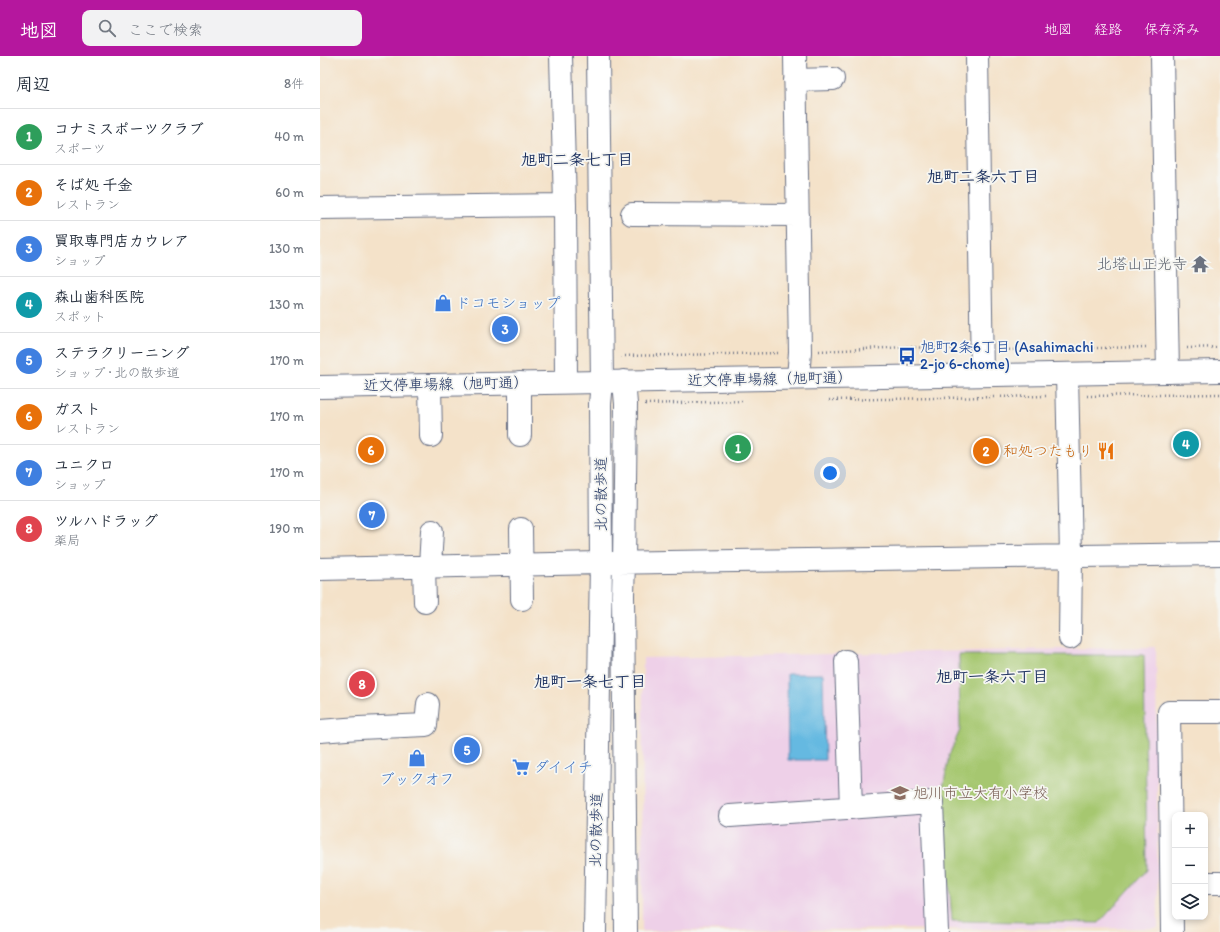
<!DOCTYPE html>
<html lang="ja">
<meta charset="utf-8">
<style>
body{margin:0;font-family:Itim,"Klee One",sans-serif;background:#f2f2f3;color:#1f2937}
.controls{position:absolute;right:12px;bottom:12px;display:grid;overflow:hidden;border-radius:8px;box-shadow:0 2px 6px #0003}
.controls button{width:36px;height:36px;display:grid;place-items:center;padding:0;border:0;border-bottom:1px solid #e0e1e3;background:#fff;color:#1f2937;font:20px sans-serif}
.you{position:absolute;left:510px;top:417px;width:14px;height:14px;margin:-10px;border:3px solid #fff;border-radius:50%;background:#1a73e8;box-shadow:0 0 0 6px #1a73e833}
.badge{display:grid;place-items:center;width:26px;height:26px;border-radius:50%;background:#b5179e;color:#fff;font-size:13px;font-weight:700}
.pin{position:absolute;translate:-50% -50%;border:2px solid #fff;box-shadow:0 1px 4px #0006}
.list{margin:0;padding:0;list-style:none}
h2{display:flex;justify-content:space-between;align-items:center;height:52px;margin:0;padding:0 16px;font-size:17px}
h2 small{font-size:13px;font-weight:400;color:#747a83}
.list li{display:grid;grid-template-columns:26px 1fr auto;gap:12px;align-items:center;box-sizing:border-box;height:56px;padding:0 16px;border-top:1px solid #e0e1e3}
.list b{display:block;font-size:15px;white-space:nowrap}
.list p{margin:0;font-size:13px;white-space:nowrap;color:#747a83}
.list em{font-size:13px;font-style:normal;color:#747a83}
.icon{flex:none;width:22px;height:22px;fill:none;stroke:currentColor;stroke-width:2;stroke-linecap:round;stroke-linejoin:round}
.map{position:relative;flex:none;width:900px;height:876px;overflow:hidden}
header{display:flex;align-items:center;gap:24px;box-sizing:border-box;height:56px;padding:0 20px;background:#b5179e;color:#fff}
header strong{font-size:19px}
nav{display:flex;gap:22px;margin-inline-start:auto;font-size:14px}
.search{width:280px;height:36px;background:#f2f2f3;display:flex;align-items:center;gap:10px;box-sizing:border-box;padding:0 14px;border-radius:8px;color:#747a83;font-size:15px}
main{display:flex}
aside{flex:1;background:#fff}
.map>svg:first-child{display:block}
.built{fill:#eed0e8}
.green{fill:#a6c76f;stroke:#607b66}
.water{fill:#65b9e1;stroke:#4074a0}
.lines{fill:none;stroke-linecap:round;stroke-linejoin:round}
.minor-casing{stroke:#676e83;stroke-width:24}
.major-casing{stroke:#676e83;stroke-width:24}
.path{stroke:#676e83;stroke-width:2.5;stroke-dasharray:1 3;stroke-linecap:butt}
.minor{stroke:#fff;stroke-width:22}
.major{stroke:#fff;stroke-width:22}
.labels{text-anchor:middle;stroke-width:3.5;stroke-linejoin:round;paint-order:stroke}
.worship-label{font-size:15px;fill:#5b616d;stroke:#f6f6f2;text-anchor:end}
.shop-label{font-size:15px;fill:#366cbe;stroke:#f6f6f2;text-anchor:start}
.transit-label{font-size:15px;fill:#164399;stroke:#f6f6f2;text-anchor:start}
.street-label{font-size:15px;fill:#1b2f5e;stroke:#f6f6f2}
.food-label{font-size:15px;fill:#c56008;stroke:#f6f6f2;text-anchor:end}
.education-label{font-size:15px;fill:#785e54;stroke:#f6f6f2;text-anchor:start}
.neighbourhood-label{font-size:16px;font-weight:bold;fill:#1b2f5e;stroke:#f6f6f2}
</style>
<header>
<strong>地図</strong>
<div class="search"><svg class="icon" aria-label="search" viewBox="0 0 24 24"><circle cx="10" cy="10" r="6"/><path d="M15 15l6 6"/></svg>ここで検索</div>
<nav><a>地図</a><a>経路</a><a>保存済み</a></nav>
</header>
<main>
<aside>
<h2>周辺<small>8件</small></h2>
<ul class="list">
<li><span class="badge" style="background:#2e9e5b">1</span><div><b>コナミスポーツクラブ</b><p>スポーツ</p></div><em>40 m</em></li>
<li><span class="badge" style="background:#e8710a">2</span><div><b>そば処 千金</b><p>レストラン</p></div><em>60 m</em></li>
<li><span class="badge" style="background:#3f7fe0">3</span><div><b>買取専門店カウレア</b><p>ショップ</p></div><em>130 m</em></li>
<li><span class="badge" style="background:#0f9aa8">4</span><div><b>森山歯科医院</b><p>スポット</p></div><em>130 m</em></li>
<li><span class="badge" style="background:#3f7fe0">5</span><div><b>ステラクリーニング</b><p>ショップ · 北の散歩道</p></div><em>170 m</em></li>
<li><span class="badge" style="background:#e8710a">6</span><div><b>ガスト</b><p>レストラン</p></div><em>170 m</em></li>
<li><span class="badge" style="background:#3f7fe0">7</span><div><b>ユニクロ</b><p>ショップ</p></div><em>170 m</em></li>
<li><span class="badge" style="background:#e0444e">8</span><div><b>ツルハドラッグ</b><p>薬局</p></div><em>190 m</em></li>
</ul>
</aside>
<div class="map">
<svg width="900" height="876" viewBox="0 0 900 876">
<rect width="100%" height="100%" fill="#f6f6f2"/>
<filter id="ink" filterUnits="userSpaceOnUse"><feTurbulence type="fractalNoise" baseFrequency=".025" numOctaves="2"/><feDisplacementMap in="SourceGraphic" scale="8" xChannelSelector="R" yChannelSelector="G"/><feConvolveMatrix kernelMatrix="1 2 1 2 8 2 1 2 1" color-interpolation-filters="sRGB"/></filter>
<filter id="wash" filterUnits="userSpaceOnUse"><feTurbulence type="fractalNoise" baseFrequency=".012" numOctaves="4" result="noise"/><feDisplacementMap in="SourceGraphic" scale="16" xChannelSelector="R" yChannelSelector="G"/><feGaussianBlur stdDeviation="0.9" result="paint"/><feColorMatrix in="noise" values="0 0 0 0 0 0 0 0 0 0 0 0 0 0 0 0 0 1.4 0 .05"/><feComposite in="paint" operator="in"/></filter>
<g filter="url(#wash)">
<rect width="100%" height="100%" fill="#f4e2c9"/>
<!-- built -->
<path class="built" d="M836,591L838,872L322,875L323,602Z"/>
<!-- green -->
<path class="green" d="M639,599H824L827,814L779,867L632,865L622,738L629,699L640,674Z"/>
<!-- water -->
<path class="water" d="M467,618H503L505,704H468Z"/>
</g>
<g filter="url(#ink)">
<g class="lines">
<!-- minor casing -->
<g class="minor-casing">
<path id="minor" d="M241,0L245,149L246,326
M475,0L480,296L478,322
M657,0L662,319
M842,0L848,316
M475,24L513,23
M0,152L245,149
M312,158L478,159
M747,318L751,500L750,582
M304,325L306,348L304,507L303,539L306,876
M110,329L111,380
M200,379V327
M201,473L202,543
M110,510L112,475
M104,511L105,546
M0,513L281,507L900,498
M526,605L531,752
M0,675L39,672L106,669L108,648
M410,760L612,746L617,876
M885,827H900
M275,876L281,507L280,348L282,326L278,0
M852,876L849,656H900"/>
</g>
<!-- major casing -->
<g class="major-casing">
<path id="major" d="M0,331L900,315"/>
</g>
<!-- path -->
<path class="path" d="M867,292L900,291
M681,294L828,291
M499,295L588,291L642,293
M301,300L460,297
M767,340L900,338
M509,344L728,340
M325,348L422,345"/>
<!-- minor -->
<use href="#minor" class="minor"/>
<!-- major -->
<use href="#major" class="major"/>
</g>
</g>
<!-- icons -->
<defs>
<g id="temple-bare" transform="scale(1.38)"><path d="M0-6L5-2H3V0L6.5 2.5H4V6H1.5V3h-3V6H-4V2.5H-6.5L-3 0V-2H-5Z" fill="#6b7280" stroke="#f6f6f2" stroke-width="2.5" paint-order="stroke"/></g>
<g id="shop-bare" transform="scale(1.38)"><path d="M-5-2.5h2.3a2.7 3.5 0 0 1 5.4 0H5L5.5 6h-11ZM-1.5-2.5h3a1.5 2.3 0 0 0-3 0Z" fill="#3f7fe0" stroke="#f6f6f2" stroke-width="2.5" paint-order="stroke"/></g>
<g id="bus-bare" transform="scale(1.38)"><path d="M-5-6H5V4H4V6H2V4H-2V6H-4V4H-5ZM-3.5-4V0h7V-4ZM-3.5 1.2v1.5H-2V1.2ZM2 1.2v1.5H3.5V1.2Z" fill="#1a4fb4" stroke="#f6f6f2" stroke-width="2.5" paint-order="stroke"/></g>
<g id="restaurant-bare" transform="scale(1.38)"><path d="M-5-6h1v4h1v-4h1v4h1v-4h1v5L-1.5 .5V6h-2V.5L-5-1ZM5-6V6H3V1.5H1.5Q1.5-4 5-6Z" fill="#e8710a" stroke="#f6f6f2" stroke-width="2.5" paint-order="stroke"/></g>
<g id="supermarket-bare" transform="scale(1.38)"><path d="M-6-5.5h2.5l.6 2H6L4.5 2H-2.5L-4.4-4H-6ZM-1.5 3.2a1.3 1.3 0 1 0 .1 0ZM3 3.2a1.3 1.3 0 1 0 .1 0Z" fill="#3f7fe0" stroke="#f6f6f2" stroke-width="2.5" paint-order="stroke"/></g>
<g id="school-bare" transform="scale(1.38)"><path d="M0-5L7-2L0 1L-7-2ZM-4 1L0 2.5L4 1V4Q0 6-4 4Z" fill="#8d6e63" stroke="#f6f6f2" stroke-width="2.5" paint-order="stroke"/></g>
</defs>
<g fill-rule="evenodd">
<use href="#temple-bare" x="880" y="208"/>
<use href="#shop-bare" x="123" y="247"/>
<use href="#bus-bare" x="587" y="300"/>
<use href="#restaurant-bare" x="786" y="395"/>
<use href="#shop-bare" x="97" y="702"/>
<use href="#supermarket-bare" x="201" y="711"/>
<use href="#school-bare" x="580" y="737"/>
</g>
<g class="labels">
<!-- worship labels -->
<g class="worship-label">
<text x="867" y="213">北塔山正光寺</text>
</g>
<!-- shop labels -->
<g class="shop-label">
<text x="136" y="252">ドコモショップ</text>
<text x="214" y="716">ダイイチ</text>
<text x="97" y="728" text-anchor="middle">ブックオフ</text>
</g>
<!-- transit labels -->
<g class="transit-label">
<text x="600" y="296">旭町2条6丁目 (Asahimachi<tspan x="600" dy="17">2-jo 6-chome)</tspan></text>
</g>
<!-- street labels -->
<g class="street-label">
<text transform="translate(450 323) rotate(-1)" y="5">近文停車場線（旭町通）</text>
<text transform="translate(126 328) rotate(-1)" y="5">近文停車場線（旭町通）</text>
<text transform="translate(281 438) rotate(-90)" y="5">北の散歩道</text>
<text transform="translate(276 774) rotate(-89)" y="5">北の散歩道</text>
</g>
<!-- food labels -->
<g class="food-label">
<text x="773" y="400">和処つたもり</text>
</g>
<!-- education labels -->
<g class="education-label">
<text x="593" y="742">旭川市立大有小学校</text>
</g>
<!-- neighbourhood labels -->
<g class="neighbourhood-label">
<text x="257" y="109">旭町二条七丁目</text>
<text x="663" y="126">旭町二条六丁目</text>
<text x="672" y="626">旭町一条六丁目</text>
<text x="270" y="631">旭町一条七丁目</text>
</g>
</g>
</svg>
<div class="controls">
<button>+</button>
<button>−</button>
<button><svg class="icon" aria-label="layers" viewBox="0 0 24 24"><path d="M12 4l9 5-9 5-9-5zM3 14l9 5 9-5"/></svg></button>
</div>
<div class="you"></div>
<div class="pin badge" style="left:418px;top:392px;background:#2e9e5b">1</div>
<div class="pin badge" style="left:666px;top:395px;background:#e8710a">2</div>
<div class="pin badge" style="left:185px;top:273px;background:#3f7fe0">3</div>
<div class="pin badge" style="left:866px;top:388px;background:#0f9aa8">4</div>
<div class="pin badge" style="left:147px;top:694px;background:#3f7fe0">5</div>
<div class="pin badge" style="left:51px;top:394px;background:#e8710a">6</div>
<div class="pin badge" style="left:52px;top:459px;background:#3f7fe0">7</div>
<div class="pin badge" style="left:42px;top:628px;background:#e0444e">8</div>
</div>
</main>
